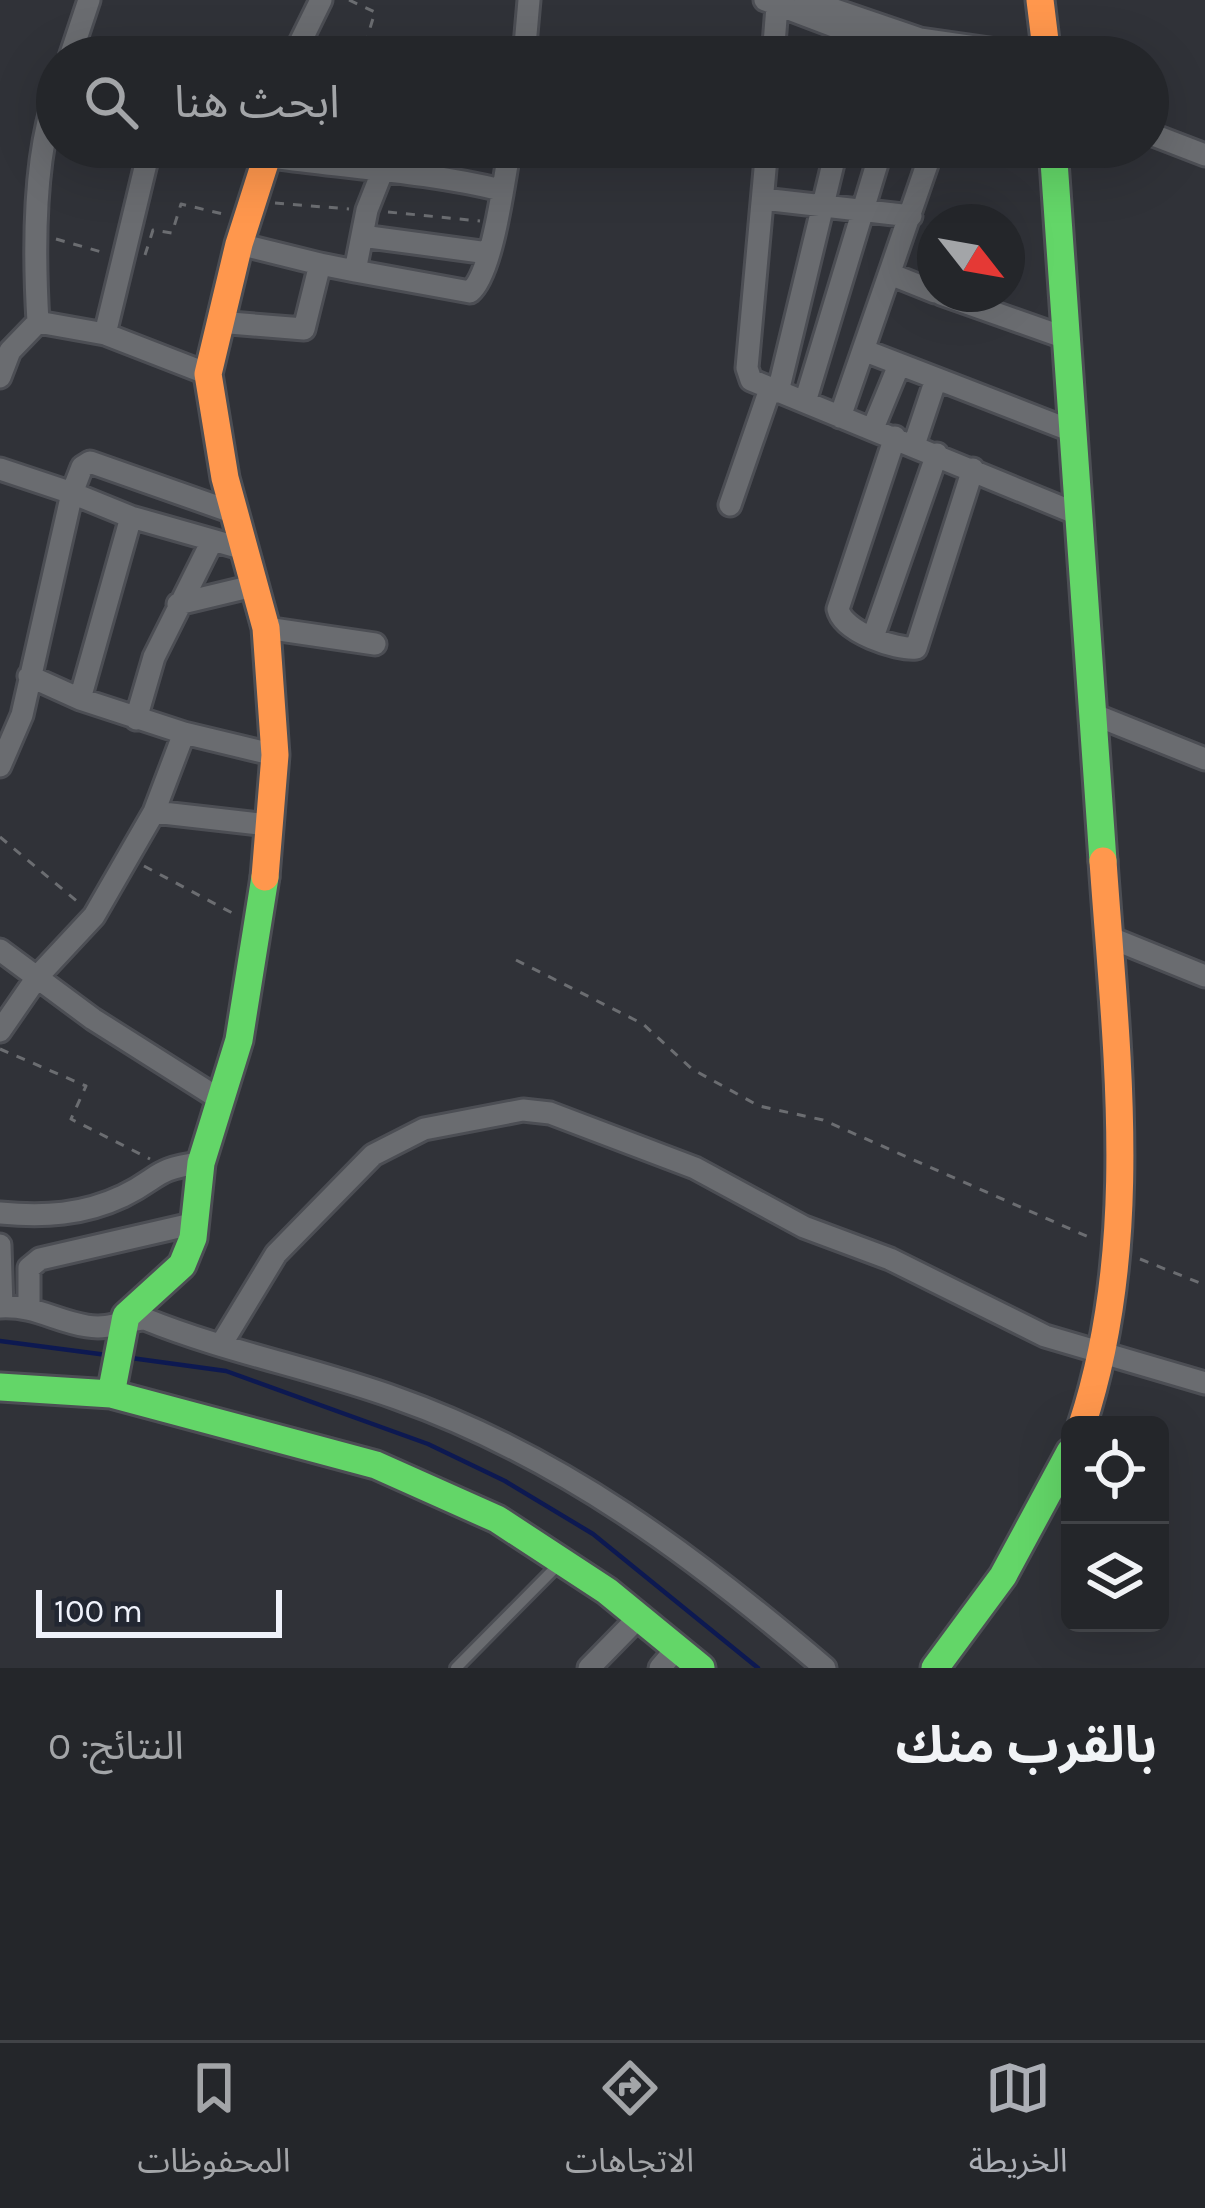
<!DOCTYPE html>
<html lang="ar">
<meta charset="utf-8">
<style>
body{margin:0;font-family:Karla,"Noto Sans Arabic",sans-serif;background:#303236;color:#f1f3f6;direction:rtl}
.controls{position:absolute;right:36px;bottom:36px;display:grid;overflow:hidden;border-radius:18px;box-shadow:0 12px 48px #0002}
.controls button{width:108px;height:108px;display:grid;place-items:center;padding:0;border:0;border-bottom:3px solid #414347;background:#24262a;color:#f1f3f6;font:60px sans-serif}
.compass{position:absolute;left:917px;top:204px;width:108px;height:108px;border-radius:50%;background:#24262a;box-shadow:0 12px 48px #0002;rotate:121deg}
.scale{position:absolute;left:36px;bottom:30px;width:246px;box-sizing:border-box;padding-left:12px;border:6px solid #eff2fa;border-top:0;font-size:33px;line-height:42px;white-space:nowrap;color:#eff2fa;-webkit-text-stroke:9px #222732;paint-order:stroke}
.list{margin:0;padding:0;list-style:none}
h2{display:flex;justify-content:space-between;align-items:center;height:156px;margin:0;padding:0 48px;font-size:51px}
h2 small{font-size:39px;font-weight:400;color:#a3a5a8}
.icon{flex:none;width:66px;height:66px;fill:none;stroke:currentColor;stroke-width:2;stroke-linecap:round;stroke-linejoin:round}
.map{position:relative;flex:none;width:1205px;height:1668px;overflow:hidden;direction:ltr}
.search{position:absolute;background:#24262a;box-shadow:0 12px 48px #0002;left:36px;right:36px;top:36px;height:132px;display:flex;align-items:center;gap:30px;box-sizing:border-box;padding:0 42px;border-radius:66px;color:#a3a5a8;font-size:45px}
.sheet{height:372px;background:#24262a}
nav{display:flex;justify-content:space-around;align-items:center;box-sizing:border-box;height:168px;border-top:3px solid #414347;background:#24262a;font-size:33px;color:#a3a5a8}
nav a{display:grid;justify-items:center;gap:6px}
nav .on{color:#acafb6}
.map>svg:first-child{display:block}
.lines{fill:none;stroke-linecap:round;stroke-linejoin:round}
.stream{stroke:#0d1951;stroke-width:4.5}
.lane-casing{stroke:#4c4e54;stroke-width:16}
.street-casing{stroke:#4c4e54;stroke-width:27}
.fast-casing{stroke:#4c4e54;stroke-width:33}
.slow-casing{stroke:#4c4e54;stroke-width:33}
.path{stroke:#6b6d71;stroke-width:3;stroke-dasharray:9 9;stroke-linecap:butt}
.lane{stroke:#6a6c70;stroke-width:10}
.street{stroke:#6a6c70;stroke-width:21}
.fast{stroke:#63d668;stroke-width:27}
.slow{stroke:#ff974d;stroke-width:27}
</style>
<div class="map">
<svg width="1205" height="1668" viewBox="0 0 1205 1668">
<rect width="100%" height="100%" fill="#303238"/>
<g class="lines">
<!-- stream -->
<path class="stream" d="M0,1341L107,1355
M131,1358L226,1371L428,1444L505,1481L593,1534L758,1668"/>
<!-- lane casing -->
<g class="lane-casing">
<path id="lane" d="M456,1668L560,1563"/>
</g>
<!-- street casing -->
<g class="street-casing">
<path id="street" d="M765,0L915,57
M806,0L920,39L1045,57
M70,57L89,0
M293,57L321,0
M524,57L529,0
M773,57L777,6
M1148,133L1205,155
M215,147C310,167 406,167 501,190
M767,147L747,368L751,380L1080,515
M384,167L367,210L355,271L470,292C493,273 504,178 510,147
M763,199L911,216
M362,236L488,253
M239,244L320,264
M890,274L935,292
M941,294L1066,338
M38,322C34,254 33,156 57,92
M218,322L304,329L320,264L355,271
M105,334L150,147
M863,350L1072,431
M0,377L10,351L38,322L105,334L208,374
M778,392L837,147
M805,402L882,147
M840,417L933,147
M873,428L899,365
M895,437L838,609C843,632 896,650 916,648L973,469
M914,445L936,379
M0,469L72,493L22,715L0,766
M730,505L770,389
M235,513L90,462L82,467L72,493L131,517L244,549
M178,604L253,586
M266,628L375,644
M873,637L937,454
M29,676L80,699L184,733
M80,699L131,517
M1095,715L1205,759
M136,719L154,657L211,543
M154,812L268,825
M1111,938L1205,976
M0,950L93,1019L221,1100
M0,1031L38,976L94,916L154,812L184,733L275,755
M0,1213C44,1217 83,1215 123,1196C162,1177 152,1169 201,1163
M0,1245L2,1307
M29,1306V1268L40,1259L196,1223
M0,1307C35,1305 55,1321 87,1326C110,1330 125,1320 145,1319C226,1352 313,1368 396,1398C561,1456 694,1556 825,1668
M222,1343L276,1254L373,1155L424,1129L523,1110L550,1113L695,1168L804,1227L890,1259L1045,1336L1205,1383
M589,1668L639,1617
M660,1668L677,1648"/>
</g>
<!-- fast casing -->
<g class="fast-casing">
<path id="fast" d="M1053,147L1103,861
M0,1387L111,1394L376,1465L497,1519L607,1591L701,1668
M111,1394L126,1316L182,1265L193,1238L201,1163L239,1040L265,877
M935,1668L1003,1576L1070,1452"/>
</g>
<!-- slow casing -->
<g class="slow-casing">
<path id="slow" d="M1040,0L1047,57
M265,877L275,755L266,628L225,478L208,374L239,244L270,147
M1082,1425C1142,1242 1116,1049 1103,861"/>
</g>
<!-- path -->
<path class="path" d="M349,0L375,12L367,38L436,57
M275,203L349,209
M388,212L480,221
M56,239L105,253
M145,255L153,230L172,233L181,204L227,215
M0,837L79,903
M144,866L236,915
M516,960L643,1024L692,1069L759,1106L823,1120L1093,1239
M0,1049L86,1086L71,1119L150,1159
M1140,1259L1205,1285"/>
<!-- lane -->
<use href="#lane" class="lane"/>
<!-- street -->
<use href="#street" class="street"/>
<!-- fast -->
<use href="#fast" class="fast"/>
<!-- slow -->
<use href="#slow" class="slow"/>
</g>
</svg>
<div class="controls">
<button><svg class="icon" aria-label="locate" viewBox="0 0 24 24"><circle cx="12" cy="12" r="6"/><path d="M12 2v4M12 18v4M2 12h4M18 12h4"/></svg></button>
<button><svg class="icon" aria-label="layers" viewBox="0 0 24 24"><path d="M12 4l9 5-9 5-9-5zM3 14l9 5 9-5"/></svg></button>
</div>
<svg class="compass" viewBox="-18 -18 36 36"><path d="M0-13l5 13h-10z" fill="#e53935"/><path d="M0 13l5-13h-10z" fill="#a3a5a8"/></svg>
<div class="scale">100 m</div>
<div class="search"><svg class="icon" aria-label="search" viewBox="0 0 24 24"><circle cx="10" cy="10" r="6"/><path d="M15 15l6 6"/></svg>ابحث هنا</div>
</div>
<section class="sheet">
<h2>بالقرب منك<small>النتائج: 0</small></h2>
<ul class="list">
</ul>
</section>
<nav>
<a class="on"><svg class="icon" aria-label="map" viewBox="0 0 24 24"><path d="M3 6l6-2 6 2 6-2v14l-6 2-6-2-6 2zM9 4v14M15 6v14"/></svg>الخريطة</a>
<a><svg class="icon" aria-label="directions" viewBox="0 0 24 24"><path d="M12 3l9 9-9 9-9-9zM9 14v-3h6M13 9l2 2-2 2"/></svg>الاتجاهات</a>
<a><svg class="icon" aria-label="saved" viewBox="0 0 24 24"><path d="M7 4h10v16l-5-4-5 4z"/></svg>المحفوظات</a>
</nav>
